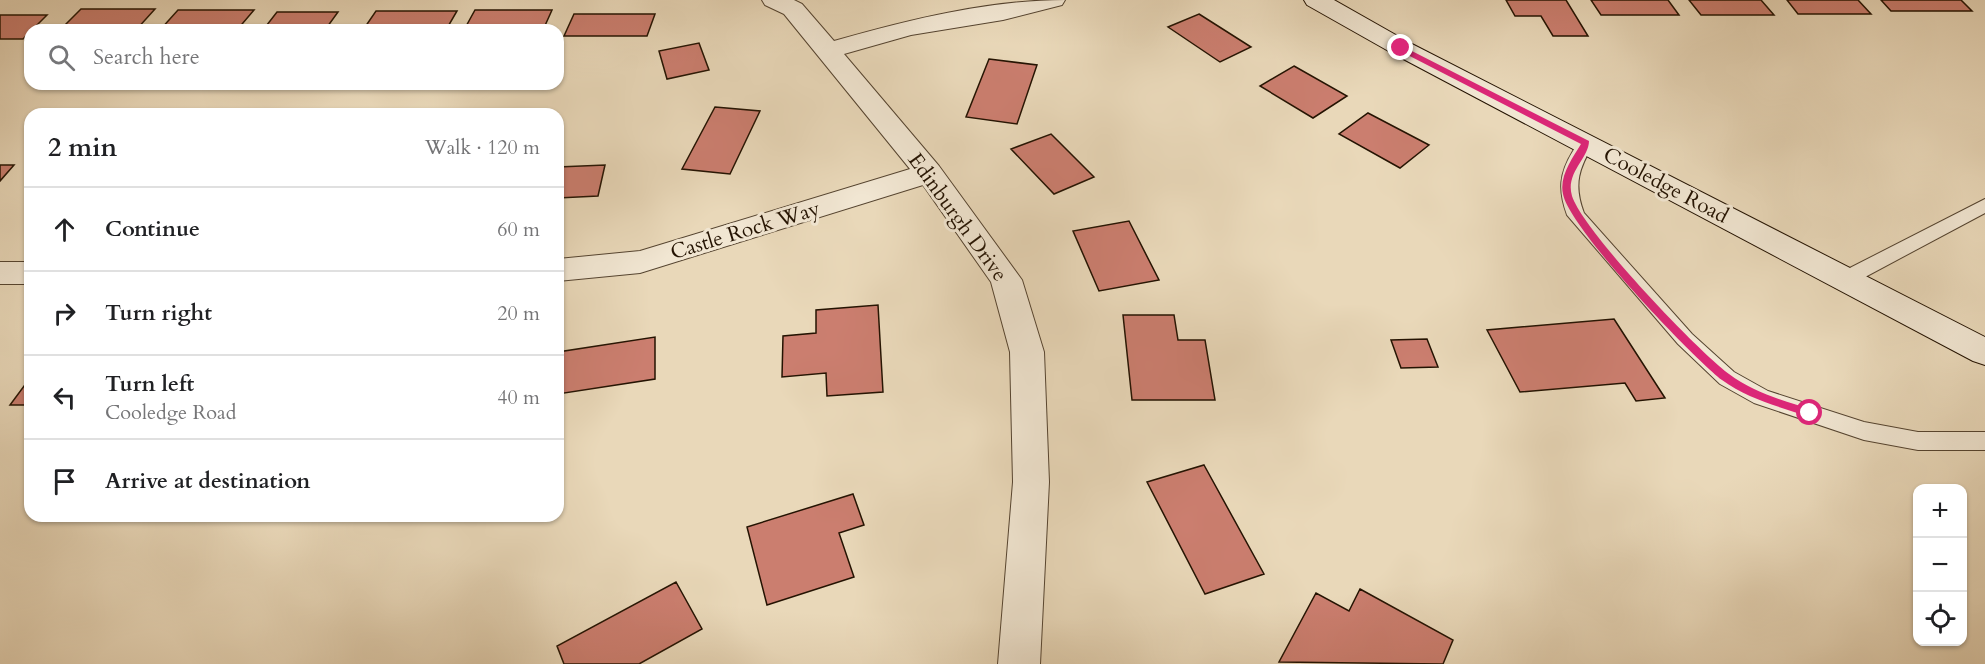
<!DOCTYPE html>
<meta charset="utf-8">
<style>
body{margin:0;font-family:Cardo,serif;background:#f6f6f6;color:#202124}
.controls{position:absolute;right:18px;bottom:18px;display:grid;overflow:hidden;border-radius:12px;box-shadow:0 2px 4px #0004}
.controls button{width:54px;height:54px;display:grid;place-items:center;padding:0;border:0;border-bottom:2px solid #e0e0e0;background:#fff;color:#202124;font:30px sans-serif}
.stop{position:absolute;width:18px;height:18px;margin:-14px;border:4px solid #db2777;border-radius:50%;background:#fff}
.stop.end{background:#db2777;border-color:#fff;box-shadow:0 2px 6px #0008}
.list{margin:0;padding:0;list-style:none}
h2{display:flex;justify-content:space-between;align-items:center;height:78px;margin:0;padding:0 24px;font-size:26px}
h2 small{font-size:20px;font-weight:400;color:#757577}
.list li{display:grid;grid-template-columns:39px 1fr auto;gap:18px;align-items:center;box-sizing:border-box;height:84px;padding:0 24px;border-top:2px solid #e0e0e0}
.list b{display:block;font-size:22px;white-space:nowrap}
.list p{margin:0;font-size:20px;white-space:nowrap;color:#757577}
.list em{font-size:20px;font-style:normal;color:#757577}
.icon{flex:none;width:33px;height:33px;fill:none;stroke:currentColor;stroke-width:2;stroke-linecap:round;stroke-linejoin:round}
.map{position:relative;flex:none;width:1985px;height:664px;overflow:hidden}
.search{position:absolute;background:#fff;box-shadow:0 2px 4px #0004;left:24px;top:24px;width:540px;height:66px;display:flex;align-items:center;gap:15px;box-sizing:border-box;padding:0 21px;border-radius:18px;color:#757577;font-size:22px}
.panel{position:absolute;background:#fff;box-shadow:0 2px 4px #0004;left:24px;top:108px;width:540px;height:414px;border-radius:18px}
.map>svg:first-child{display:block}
.building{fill:#cb7e6f;stroke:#241302;stroke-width:1.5}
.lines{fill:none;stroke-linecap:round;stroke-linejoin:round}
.lane-casing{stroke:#554430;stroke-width:2}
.street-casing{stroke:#554430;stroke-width:2}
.secondary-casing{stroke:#241302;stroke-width:2}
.lane{fill:#f1e6d2;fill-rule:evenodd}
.street{fill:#f1e6d2;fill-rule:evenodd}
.secondary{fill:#f1e6d2;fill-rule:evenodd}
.route{fill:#db2777}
.labels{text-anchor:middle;stroke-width:6;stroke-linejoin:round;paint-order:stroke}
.street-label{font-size:21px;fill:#241302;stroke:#f1e6d2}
</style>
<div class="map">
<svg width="1985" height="664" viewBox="0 0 1985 664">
<rect width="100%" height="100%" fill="#e9d8b9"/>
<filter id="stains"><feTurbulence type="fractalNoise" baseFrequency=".00333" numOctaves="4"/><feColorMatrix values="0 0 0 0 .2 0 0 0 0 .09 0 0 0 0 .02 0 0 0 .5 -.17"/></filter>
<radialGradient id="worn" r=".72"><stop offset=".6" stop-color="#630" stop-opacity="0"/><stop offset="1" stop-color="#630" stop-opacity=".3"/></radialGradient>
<!-- building -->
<path class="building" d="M1506,0H1566L1588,36H1553L1541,16H1515Z
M1591,0H1668L1679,15H1601Z
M1689,0H1761L1774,15H1701Z
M1787,0H1858L1871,14H1798Z
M1881,0H1961L1972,11H1891Z
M81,9H155L136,30H60Z
M178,10H254L237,30H160Z
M475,10H552L543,30H464Z
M376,11H457L446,30H363Z
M277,12H338L325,30H263Z
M574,14H655L647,36H564Z
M1199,14L1251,47L1220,62L1168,27Z
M0,15H47L23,39H0Z
M699,43L709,70L667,79L659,51Z
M989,59L1037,65L1017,124L966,117Z
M1294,66L1347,96L1313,118L1260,86Z
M715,107L760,111L730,174L682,169Z
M1368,113L1429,145L1400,168L1339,134Z
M1051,134L1094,177L1054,194L1011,149Z
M0,165H14L0,181Z
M605,165L598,196L558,198V167Z
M1129,221L1159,280L1099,291L1073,231Z
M878,305L883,392L827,396L826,373L782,377L783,336L816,333V310Z
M1123,315H1174L1178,340H1205L1215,400H1132Z
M1614,319L1665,398L1636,401L1625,383L1520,392L1487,330Z
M655,337V379L558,394V352Z
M1427,339L1438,367L1401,368L1391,340Z
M30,378V405H10Z
M1204,465L1264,574L1205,594L1147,482Z
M853,494L864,525L839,533L854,577L767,605L747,527Z
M676,582L702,629L639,664H564L557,646Z
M1360,589L1453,640L1443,664L1279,662L1316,593L1349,611Z"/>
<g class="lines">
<!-- lane casing -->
<g class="lane-casing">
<path id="lane" d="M1586,138L1594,143C1579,168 1573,184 1584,213L1692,334L1734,372L1768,391L1864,422L1918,432H1985V450H1918L1864,440L1754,403L1720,384L1678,344L1567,215C1558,190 1559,174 1573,151C1577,144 1579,140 1586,138Z
M1985,199V213L1852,284H1838L1836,279L1838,274Z"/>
</g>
<!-- street casing -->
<g class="street-casing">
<path id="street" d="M762,0H794L802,4L834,41C907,20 988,0 1065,0L1062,5L1003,20L911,35L844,54L939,166L1022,280L1044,352L1049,482L1040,664H998L1013,482L1010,352L991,282L923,185L640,273L558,281V259L640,251L910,169L784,14L765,5Z
M0,262H30V284H0Z"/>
</g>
<!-- secondary casing -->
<g class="secondary-casing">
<path id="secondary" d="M1304,0H1334L1410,43L1985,337V365L1973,361L1392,53L1307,5Z"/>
</g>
<!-- lane -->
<use href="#lane" class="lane"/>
<!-- street -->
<use href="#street" class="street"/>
<!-- secondary -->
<use href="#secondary" class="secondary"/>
</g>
<!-- route -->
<path class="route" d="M1398,47H1404L1589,141C1589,158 1565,173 1572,196C1584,232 1696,349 1729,374C1754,393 1785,401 1813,410V416L1810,417C1780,407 1748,399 1722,380C1691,356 1569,228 1563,194C1559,176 1572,159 1581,144L1398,50Z"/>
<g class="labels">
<!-- street labels -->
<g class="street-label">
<text transform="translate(1666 185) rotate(28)" y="7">Cooledge Road</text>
<text transform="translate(958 217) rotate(54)" y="7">Edinburgh Drive</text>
<text transform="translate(745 230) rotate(-17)" y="7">Castle Rock Way</text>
</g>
</g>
<rect width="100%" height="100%" filter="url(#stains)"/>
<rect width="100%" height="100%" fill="url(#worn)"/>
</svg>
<div class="controls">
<button>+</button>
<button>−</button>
<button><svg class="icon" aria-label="locate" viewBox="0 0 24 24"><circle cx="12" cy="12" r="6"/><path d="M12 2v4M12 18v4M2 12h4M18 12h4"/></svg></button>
</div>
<div class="stop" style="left:1810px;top:413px"></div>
<div class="stop end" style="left:1401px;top:48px"></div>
<div class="search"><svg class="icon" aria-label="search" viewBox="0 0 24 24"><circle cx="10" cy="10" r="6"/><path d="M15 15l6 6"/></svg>Search here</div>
<section class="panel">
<h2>2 min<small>Walk · 120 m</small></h2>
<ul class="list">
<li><svg class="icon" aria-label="ahead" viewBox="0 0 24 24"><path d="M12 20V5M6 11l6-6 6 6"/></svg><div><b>Continue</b></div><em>60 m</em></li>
<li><svg class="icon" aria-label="right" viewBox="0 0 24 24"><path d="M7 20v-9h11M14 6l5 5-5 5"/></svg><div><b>Turn right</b></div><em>20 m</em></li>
<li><svg class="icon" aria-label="left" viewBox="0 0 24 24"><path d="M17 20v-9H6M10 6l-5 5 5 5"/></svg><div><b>Turn left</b><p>Cooledge Road</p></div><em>40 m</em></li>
<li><svg class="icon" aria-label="arrive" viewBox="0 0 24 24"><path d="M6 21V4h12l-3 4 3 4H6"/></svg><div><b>Arrive at destination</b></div></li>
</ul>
</section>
</div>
